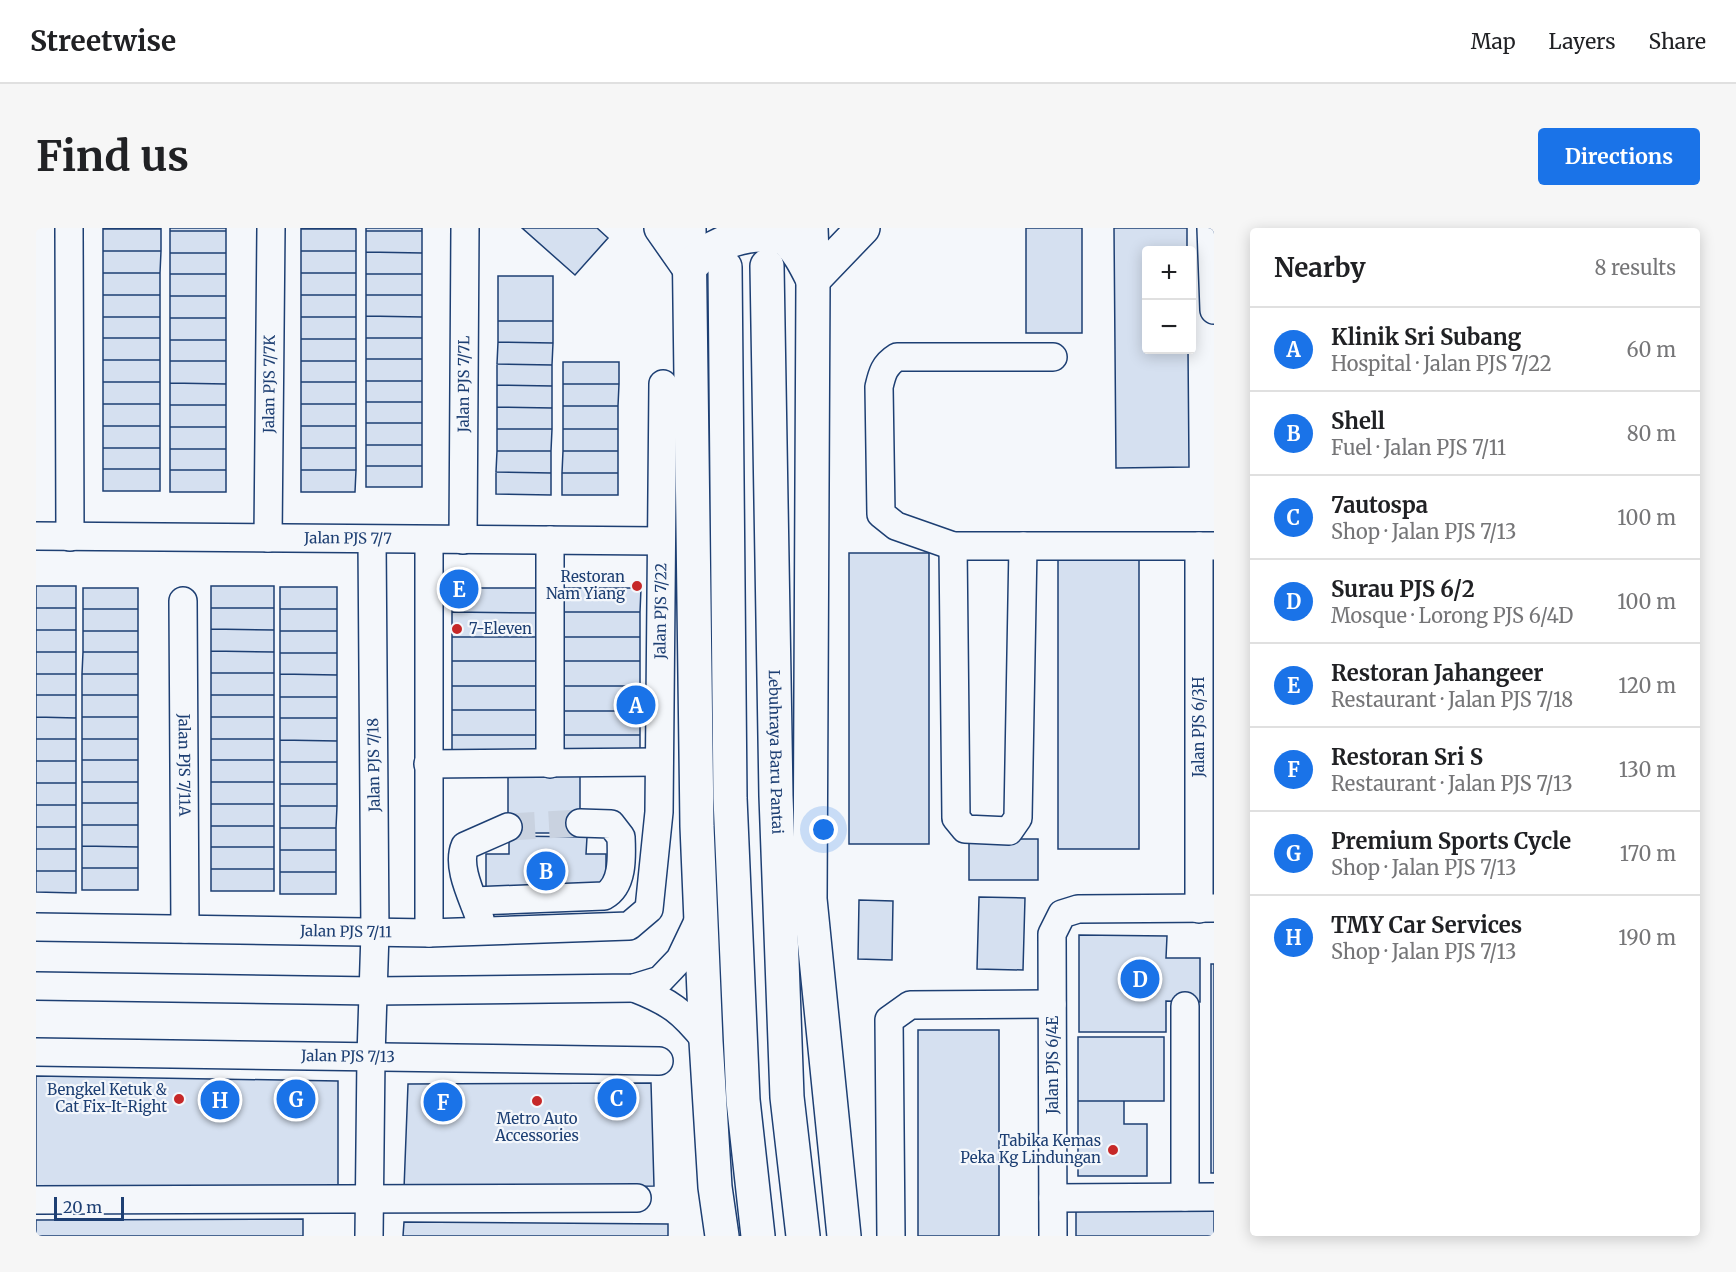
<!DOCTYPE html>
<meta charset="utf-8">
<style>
body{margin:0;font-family:Merriweather,serif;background:#f6f6f6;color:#202124}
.controls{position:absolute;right:18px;top:18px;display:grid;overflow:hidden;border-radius:6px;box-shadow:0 3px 15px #0003}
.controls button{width:54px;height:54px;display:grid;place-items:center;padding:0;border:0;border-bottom:2px solid #e0e0e0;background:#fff;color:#202124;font:30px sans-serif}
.scale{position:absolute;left:18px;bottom:15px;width:70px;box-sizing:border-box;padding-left:6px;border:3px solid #1d3f73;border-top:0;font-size:16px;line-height:21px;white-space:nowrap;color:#1d3f73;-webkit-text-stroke:4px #f4f7fb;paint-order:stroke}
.you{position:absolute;left:788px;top:602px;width:21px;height:21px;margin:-15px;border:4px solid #fff;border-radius:50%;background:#1a73e8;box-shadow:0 0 0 9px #1a73e833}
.badge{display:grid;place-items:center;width:39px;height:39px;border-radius:50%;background:#1a73e8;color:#fff;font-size:20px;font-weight:700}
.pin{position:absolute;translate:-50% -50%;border:3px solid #fff;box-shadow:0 2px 6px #0006}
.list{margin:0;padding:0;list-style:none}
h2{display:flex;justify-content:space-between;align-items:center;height:78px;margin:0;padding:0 24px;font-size:26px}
h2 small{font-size:20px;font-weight:400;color:#757577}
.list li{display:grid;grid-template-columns:39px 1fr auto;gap:18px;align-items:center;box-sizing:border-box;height:84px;padding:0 24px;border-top:2px solid #e0e0e0}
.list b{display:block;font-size:22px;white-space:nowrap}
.list p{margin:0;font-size:20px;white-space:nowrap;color:#757577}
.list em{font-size:20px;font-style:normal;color:#757577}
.map{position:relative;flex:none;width:1178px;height:1008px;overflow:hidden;border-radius:6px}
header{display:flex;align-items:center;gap:36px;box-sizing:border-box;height:84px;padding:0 30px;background:#fff;border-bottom:2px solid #e0e0e0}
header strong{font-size:28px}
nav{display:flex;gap:33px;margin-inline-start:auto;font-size:21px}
.intro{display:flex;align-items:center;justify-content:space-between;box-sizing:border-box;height:144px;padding:0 36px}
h1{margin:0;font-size:42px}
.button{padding:15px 27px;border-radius:6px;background:#1a73e8;color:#fff;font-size:21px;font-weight:700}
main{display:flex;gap:36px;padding:0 36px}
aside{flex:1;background:#fff;border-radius:6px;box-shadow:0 3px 15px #0003}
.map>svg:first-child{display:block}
.building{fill:#d5e0f0;stroke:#1d3f73;stroke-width:1.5}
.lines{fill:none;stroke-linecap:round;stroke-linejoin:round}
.minor-tunnel{stroke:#c9d2e0;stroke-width:27;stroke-dasharray:27 14;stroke-linecap:butt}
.minor-casing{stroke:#1d3f73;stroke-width:30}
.highway-casing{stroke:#1d3f73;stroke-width:36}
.minor{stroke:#f4f7fb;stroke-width:27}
.highway{stroke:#f4f7fb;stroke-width:33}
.poi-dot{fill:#c62828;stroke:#f4f7fb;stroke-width:2}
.labels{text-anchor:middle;stroke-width:4.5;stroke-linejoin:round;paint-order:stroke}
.street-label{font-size:15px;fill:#1d3f73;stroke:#f4f7fb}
.poi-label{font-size:15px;fill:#1d3f73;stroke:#f4f7fb;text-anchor:end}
</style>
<header>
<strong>Streetwise</strong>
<nav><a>Map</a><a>Layers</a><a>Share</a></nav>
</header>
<div class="intro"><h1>Find us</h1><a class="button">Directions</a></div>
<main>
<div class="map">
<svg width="1178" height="1008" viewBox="0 0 1178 1008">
<rect width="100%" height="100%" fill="#f4f7fb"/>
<!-- building -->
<path class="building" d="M67,0H125V1H67Z
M134,0H190V3H134Z
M265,0H320L265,1Z
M330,0H386V3H330Z
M486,0H561L572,10L539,47Z
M990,0H1046V105H990Z
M1078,0H1151V22H1110V122H1152L1153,239L1080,240Z
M67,1H125V23H67Z
M265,1H320V23H265Z
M134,3H190V25H134Z
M330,3H386V25L330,24Z
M67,23H125L124,45H67Z
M265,23H320V45H265Z
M330,24L386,25V46H330Z
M134,25H190V46H134Z
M67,45H124V67H67Z
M265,45H320V67H265Z
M134,46H190V68H134Z
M330,46H386V67H330Z
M462,48H517V93H462Z
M67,67H124V89H67Z
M265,67H320V89H265Z
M330,67H386V89L330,88Z
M134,68H190V90H134Z
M330,88L386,89V110H330Z
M67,89H124V110H67Z
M265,89H320V111H265Z
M134,90H190V112H134Z
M462,93H517V115L462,114Z
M67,110H124V132H67Z
M330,110H386V131H330Z
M265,111H320V133H265Z
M134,112H190V133H134Z
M462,114L517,115L516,137L461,136Z
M330,131H386V153H330Z
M67,132H124V154H67Z
M134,133H190V156L134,155Z
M265,133H320V154H265Z
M527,134H583V156H527Z
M461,136L516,137V158L461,157Z
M330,153H386V174H330Z
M67,154H124V176H67Z
M265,154H320V176H265Z
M134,155L190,156V177H134Z
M527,156H583L582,178H527Z
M461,157L516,158V180L461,179Z
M330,174H386V195H330Z
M67,176H124V198H67Z
M265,176H320V198H265Z
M134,177H190V199H134Z
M527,178H582V201H527Z
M461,179L516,180V201H461Z
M330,195H386V217H330Z
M67,198H124V220H67Z
M265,198H320V220H265Z
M134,199H190V221H134Z
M461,201H516L515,223H461Z
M527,201H582V223H527Z
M330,217H386V238H330Z
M67,220H124V241H67Z
M265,220H320V242H265Z
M134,221H190V242H134Z
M461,223H515V245L460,244Z
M527,223H582V245H526Z
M330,238H386V259H330Z
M67,241H124V263H67Z
M134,242H190V264H134Z
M265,242H320L319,264H265Z
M460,244L515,245V267L460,266Z
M526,245H582V267H526Z
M813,325H893V616H813Z
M1022,330H1103V621H1022Z
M0,358H40V380H0Z
M175,358H238V380H175Z
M244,359H301V381H244Z
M47,360H102V381H47Z
M416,360H504L503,385L416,384Z
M519,360H605L604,384H519Z
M0,380H40V402H0Z
M175,380H238V402L175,401Z
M47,381H102V403H47Z
M244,381H301V403H244Z
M416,384L503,385V409H416Z
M519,384H604V409H519Z
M175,401L238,402V424L175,423Z
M0,402H40V424H0Z
M47,403H102V424H47Z
M244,403H301V425H244Z
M416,409H503V433H416Z
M519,409H604V433H519Z
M175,423L238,424V445H175Z
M0,424H40V446H0Z
M47,424H102V446H46Z
M244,425H301V447L244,446Z
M416,433H503V458H416Z
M519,433H604V458H519Z
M175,445H238V467H175Z
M0,446H40V467H0Z
M46,446H102V467H46Z
M244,446L301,447V469H244Z
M416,458H503V482H416Z
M519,458H604V483H519Z
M0,467H40V490L0,489Z
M46,467H102V489H46Z
M175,467H238V489H175Z
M244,469H301V490H244Z
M416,482H503V507H416Z
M519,483H604V507H519Z
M0,489L40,490V511H0Z
M46,489H102V511H46Z
M175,489H238V511H175Z
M244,490H301V513L244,512Z
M416,507H503V531H416Z
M519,507H604V532H519Z
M0,511H40V533H0Z
M46,511H102V532H46Z
M175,511H238V532H175Z
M244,512L301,513V534H244Z
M46,532H102V554H46Z
M175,532H238V554H175Z
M0,533H40V555H0Z
M244,534H301V556H244Z
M472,545H544V605H472Z
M46,554H102V575H46Z
M175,554H238V576H175Z
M0,555H40V577H0Z
M244,556H301V578H244Z
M46,575H102V597H46Z
M175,576H238V598H175Z
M0,577H40V599H0Z
M244,578H301L300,600H244Z
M46,597H102V619L46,618Z
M175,598H238V619H175Z
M0,599H40V621H0Z
M244,600H300V622H244Z
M473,608L551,609L550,626H570V660L450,659V626H473Z
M933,611H1002V652H933Z
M46,618L102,619V640H46Z
M175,619H238V641H175Z
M0,621H40V643H0Z
M244,622H300V644H244Z
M46,640H102V662H46Z
M175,641H238V663H175Z
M0,643H40V665L0,664Z
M244,644H300V666H244Z
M943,669L989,670L987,742L941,741Z
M823,672L857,673L856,732L822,731Z
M1043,707L1131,708L1130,730H1164V774L1130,773V804H1043Z
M1175,736H1178V945H1175Z
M882,802H963V1008H882Z
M1042,809H1128V873H1042Z
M0,848L302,853V960L0,958Z
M615,855L618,958L368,961L372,856Z
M1042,873H1088V896H1111V948H1042Z
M1178,981V1008H1040V982Z
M267,991V1008H0V992Z
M368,994L632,996V1008H367Z"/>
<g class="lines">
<!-- minor-tunnel -->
<path class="minor-tunnel" d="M472,599L544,595"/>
<!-- minor casing -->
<g class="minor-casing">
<g id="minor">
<path d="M33,0L34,309"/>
<path d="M1175,0L1178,82"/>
<path d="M1017,129H861C848,137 846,146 843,159L845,286L860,298L917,318H1178"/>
<path id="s1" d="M0,308L624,313"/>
<path id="s2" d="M232,310L235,0"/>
<path d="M393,312V705"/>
<path id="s3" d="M427,312L429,0"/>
<path d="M514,312V536"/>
<path d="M917,318L920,590L929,601L973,603L982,590L987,318"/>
<path d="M1163,318V681"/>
<path id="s4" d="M147,373L149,701"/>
<path d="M392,536L623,534"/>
<path d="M438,673L568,668C587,658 586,630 585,609L575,596L544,595"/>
<path d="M444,691C437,670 420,639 429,618L472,599"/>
<path id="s5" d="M0,699L393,705L593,698L613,681L623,584L627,156"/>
<path d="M0,758L338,763L598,760L624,752L644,731L665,687"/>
<path d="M598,760C634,774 646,783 670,813"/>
<path d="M1149,778V969"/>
<path id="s6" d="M0,824L623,833"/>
<path d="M1017,970L1178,969"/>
<path d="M0,972L601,970"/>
<path d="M333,1008L335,828L339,705L336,312"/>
<path d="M855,1008L853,792L874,777L1016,776"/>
<path d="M1017,1008L1016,706L1026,686L1042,681L1178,680"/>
</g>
</g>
<!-- highway casing -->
<g class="highway-casing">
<g id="highway">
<path d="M625,0L653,40"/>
<path d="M653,0L661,598L670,813L679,959L686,1008"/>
<path d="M775,0L777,52L774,671L808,1008"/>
<path id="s7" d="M731,38L740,568L751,869L767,1008"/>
<path d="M689,39L694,570L707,872L722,1008"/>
<path d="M653,40C675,14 717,0 750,11C762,22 769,36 776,50"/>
<path d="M777,52L827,0"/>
</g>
</g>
<!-- minor -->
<use href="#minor" class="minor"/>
<!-- highway -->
<use href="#highway" class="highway"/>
</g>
<!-- markers -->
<g class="poi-dot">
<circle cx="601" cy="358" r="6"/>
<circle cx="421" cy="401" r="6"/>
<circle cx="143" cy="871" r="6"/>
<circle cx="501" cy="873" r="6"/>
<circle cx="1077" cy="922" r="6"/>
</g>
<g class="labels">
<!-- street labels -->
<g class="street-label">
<text dy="5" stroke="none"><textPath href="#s2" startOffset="154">Jalan PJS 7/7K</textPath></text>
<text dy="5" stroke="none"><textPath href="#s3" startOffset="156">Jalan PJS 7/7L</textPath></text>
<text dy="5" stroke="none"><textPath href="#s1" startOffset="312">Jalan PJS 7/7</textPath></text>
<text dy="5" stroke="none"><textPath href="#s5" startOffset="918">Jalan PJS 7/22</textPath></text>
<text transform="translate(1163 499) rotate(-90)" y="5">Jalan PJS 6/3H</text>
<text dy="5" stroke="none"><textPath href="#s7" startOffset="486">Lebuhraya Baru Pantai</textPath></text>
<text dy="5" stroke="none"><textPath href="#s4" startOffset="164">Jalan PJS 7/11A</textPath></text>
<text transform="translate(338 537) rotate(-91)" y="5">Jalan PJS 7/18</text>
<text dy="5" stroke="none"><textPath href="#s5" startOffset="310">Jalan PJS 7/11</textPath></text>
<text dy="5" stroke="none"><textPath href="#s6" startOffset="312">Jalan PJS 7/13</textPath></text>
<text transform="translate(1017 837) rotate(-90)" y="5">Jalan PJS 6/4E</text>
</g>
<!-- poi labels -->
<g class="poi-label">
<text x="589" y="354">Restoran<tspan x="589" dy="17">Nam Yiang</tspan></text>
<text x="433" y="406" text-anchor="start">7-Eleven</text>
<text x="131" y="867">Bengkel Ketuk &amp;<tspan x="131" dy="17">Cat Fix-It-Right</tspan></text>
<text x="501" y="896" text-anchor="middle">Metro Auto<tspan x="501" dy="17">Accessories</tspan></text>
<text x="1065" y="918">Tabika Kemas<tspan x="1065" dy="17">Peka Kg Lindungan</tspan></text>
</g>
</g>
</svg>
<div class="controls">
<button>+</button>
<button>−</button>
</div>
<div class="scale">20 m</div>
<div class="you"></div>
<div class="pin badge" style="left:600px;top:477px">A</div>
<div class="pin badge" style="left:510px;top:643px">B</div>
<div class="pin badge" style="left:581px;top:870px">C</div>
<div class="pin badge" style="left:1104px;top:751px">D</div>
<div class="pin badge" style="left:423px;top:361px">E</div>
<div class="pin badge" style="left:407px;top:874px">F</div>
<div class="pin badge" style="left:260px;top:871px">G</div>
<div class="pin badge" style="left:184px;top:872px">H</div>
</div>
<aside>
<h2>Nearby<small>8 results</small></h2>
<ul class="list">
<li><span class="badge">A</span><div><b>Klinik Sri Subang</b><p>Hospital · Jalan PJS 7/22</p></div><em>60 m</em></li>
<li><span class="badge">B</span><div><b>Shell</b><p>Fuel · Jalan PJS 7/11</p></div><em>80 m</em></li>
<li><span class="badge">C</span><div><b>7autospa</b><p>Shop · Jalan PJS 7/13</p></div><em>100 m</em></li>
<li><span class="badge">D</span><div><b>Surau PJS 6/2</b><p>Mosque · Lorong PJS 6/4D</p></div><em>100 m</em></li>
<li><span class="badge">E</span><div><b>Restoran Jahangeer</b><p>Restaurant · Jalan PJS 7/18</p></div><em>120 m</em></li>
<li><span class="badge">F</span><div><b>Restoran Sri S</b><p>Restaurant · Jalan PJS 7/13</p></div><em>130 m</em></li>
<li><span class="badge">G</span><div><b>Premium Sports Cycle</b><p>Shop · Jalan PJS 7/13</p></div><em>170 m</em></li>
<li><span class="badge">H</span><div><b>TMY Car Services</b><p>Shop · Jalan PJS 7/13</p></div><em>190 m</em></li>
</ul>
</aside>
</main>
